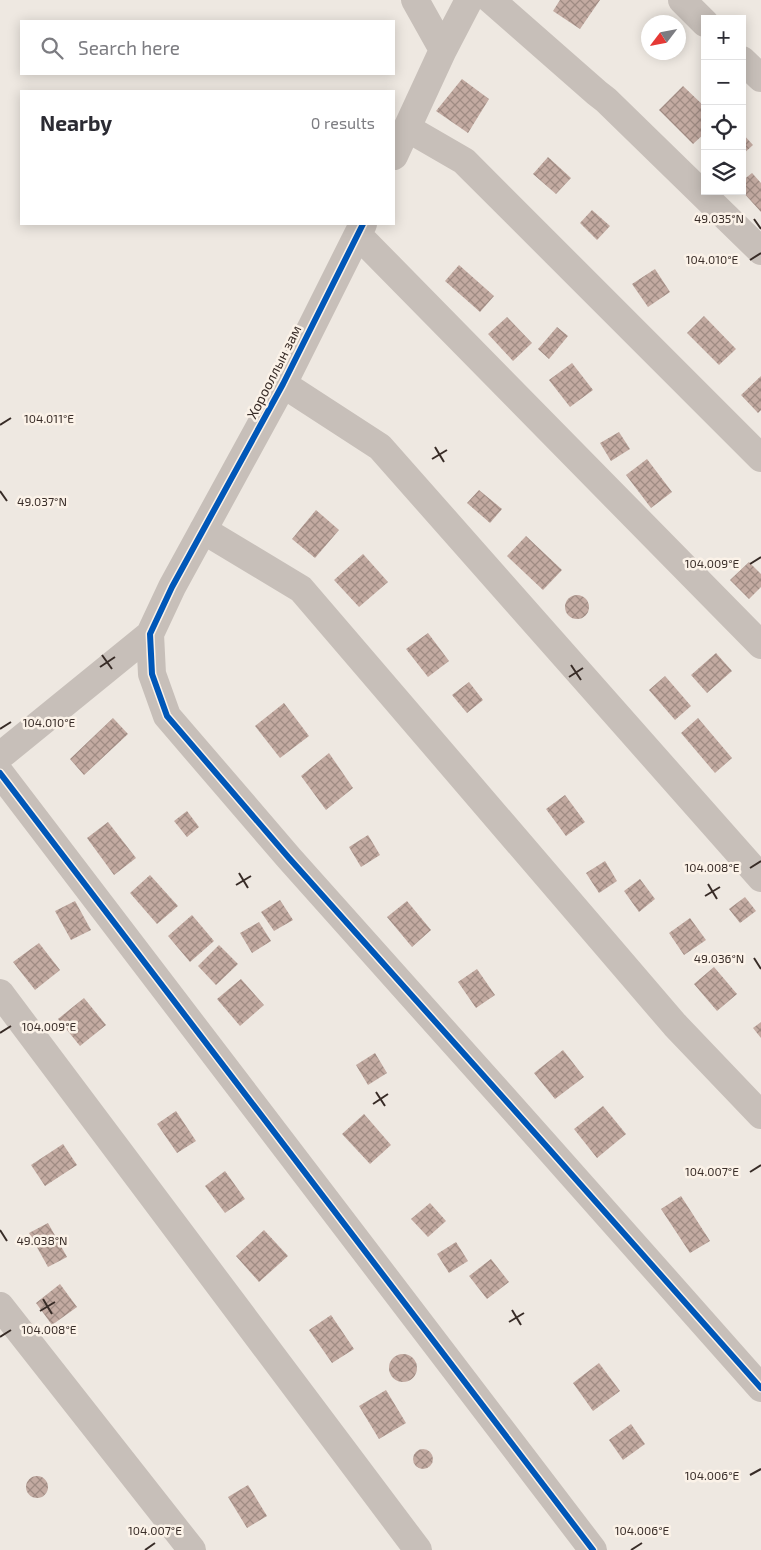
<!DOCTYPE html>
<meta charset="utf-8">
<style>
body{margin:0;font-family:"Exo 2",sans-serif;background:#f7f7f7;color:#2b2b33}
.controls{position:absolute;right:15px;top:15px;display:grid;overflow:hidden;border-radius:0px;box-shadow:0 2px 12px #0003}
.controls button{width:45px;height:45px;display:grid;place-items:center;padding:0;border:0;border-bottom:1px solid #e1e1e2;background:#fff;color:#2b2b33;font:25px sans-serif}
.compass{position:absolute;left:641px;top:15px;width:45px;height:45px;border-radius:50%;background:#fff;box-shadow:0 2px 12px #0003;rotate:238deg}
.list{margin:0;padding:0;list-style:none}
h2{display:flex;justify-content:space-between;align-items:center;height:65px;margin:0;padding:0 20px;font-size:21px}
h2 small{font-size:16px;font-weight:400;color:#7c7c81}
.icon{flex:none;width:28px;height:28px;fill:none;stroke:currentColor;stroke-width:2;stroke-linecap:round;stroke-linejoin:round}
.map{position:relative;flex:none;width:761px;height:1550px;overflow:hidden}
.search{position:absolute;background:#fff;box-shadow:0 2px 12px #0003;left:20px;top:20px;width:375px;height:55px;display:flex;align-items:center;gap:12px;box-sizing:border-box;padding:0 18px;border-radius:0px;color:#7c7c81;font-size:19px}
.panel{position:absolute;background:#fff;box-shadow:0 2px 12px #0003;left:20px;top:90px;width:375px;height:135px;border-radius:0px}
.map>svg:first-child{display:block}
.building{fill:url(#building-cross-hatch)}
.lines{fill:none;stroke-linecap:round;stroke-linejoin:round}
.minor{stroke:#c7bfb9;stroke-width:28}
.cycleway-casing{stroke:#fbf2e8;stroke-width:9}
.cycleway{stroke:#0057b8;stroke-width:6}
.ticks{fill:none;stroke:#382c27;stroke-width:2}
.labels{text-anchor:middle;stroke-width:5;stroke-linejoin:round;paint-order:stroke}
.street-label{font-size:14px;fill:#382c27;stroke:#fbf2e8}
.ticks-label{font-size:12px;text-anchor:middle;fill:#382c27;stroke:#fbf2e8;stroke-width:5;stroke-linejoin:round;paint-order:stroke}
</style>
<div class="map">
<svg width="761" height="1550" viewBox="0 0 761 1550">
<defs>
<pattern id="building-cross-hatch" width="8" height="8" patternUnits="userSpaceOnUse" patternTransform="scale(1.25)"><rect width="8" height="8" fill="#c3aaa1"/><path d="M0 0l8 8M0 8l8-8" fill="none" stroke="#9f8b83"/></pattern>
</defs>
<rect width="100%" height="100%" fill="#eee8e1"/>
<!-- building -->
<path class="building" d="M560,0H600L580,29L553,11Z
M462,79L489,99L468,133L436,111Z
M683,86L705,107V133L693,144L659,110Z
M742,133L753,145L742,155Z
M548,157L571,178L556,194L533,174Z
M752,173L761,183V212L742,191V181Z
M592,210L610,226L597,240L580,223Z
M459,265L494,296L480,312L445,281Z
M655,269L670,292L648,307L632,284Z
M704,316L736,349L719,365L687,333Z
M507,317L532,343L513,361L488,334Z
M557,327L568,336L549,359L538,349Z
M572,363L593,390L570,407L549,380Z
M761,376V410L758,413L741,395Z
M619,432L630,449L611,461L600,443Z
M647,459L672,492L651,508L626,475Z
M479,490L502,509L490,523L467,503Z
M316,510L339,530L315,558L292,539Z
M526,536L562,570L543,590L507,556Z
M363,554L388,582L359,607L334,580Z
M749,562L761,574V587L749,599L730,580Z
M565 607a12 12 0 1 1 24 0a12 12 0 1 1-24 0Z
M428,633L449,661L428,677L406,649Z
M716,653L732,671L707,693L691,675Z
M665,676L691,706L675,720L649,690Z
M469,682L483,700L467,713L452,695Z
M284,703L309,736L280,758L255,726Z
M113,718L128,734L84,775L70,759Z
M698,718L732,758L715,773L681,733Z
M329,753L353,788L326,810L301,776Z
M565,795L585,822L566,836L546,809Z
M187,811L199,827L187,837L174,821Z
M108,822L136,858L114,875L87,838Z
M368,835L380,855L361,867L349,847Z
M605,861L617,881L599,893L586,873Z
M150,875L178,906L157,924L130,893Z
M640,879L655,899L639,912L624,891Z
M745,897L756,911L740,923L729,909Z
M280,900L293,920L274,931L261,912Z
M75,901L91,930L71,940L55,911Z
M407,901L431,930L412,947L387,917Z
M192,915L214,941L190,962L168,936Z
M690,918L706,940L684,955L669,933Z
M259,922L271,941L252,953L240,933Z
M39,943L60,970L35,990L13,962Z
M219,945L238,964L216,985L198,966Z
M714,967L737,994L717,1011L694,984Z
M477,969L495,995L476,1008L458,982Z
M241,979L264,1005L240,1026L217,999Z
M84,998L106,1025L80,1046L58,1019Z
M761,1022V1038L753,1028Z
M563,1050L584,1077L555,1099L534,1073Z
M375,1053L387,1073L368,1085L356,1065Z
M603,1106L626,1134L597,1158L574,1129Z
M176,1111L196,1141L177,1153L157,1124Z
M364,1114L391,1145L370,1164L342,1134Z
M63,1144L77,1165L45,1186L31,1165Z
M225,1171L245,1199L225,1213L205,1186Z
M681,1196L710,1241L690,1253L661,1209Z
M430,1203L446,1221L428,1237L411,1219Z
M48,1223L67,1257L48,1267L29,1233Z
M264,1230L288,1256L259,1282L236,1256Z
M456,1242L468,1261L449,1273L437,1254Z
M491,1259L509,1282L487,1299L469,1276Z
M60,1284L77,1307L52,1325L36,1303Z
M331,1315L354,1349L332,1363L309,1330Z
M389 1368a14 14 0 1 1 28 0a14 14 0 1 1-28 0Z
M599,1363L620,1391L593,1411L573,1383Z
M386,1390L406,1423L379,1439L359,1406Z
M631,1424L645,1444L623,1460L609,1440Z
M413 1459a10 10 0 1 1 20 0a10 10 0 1 1-20 0Z
M26 1487a11 11 0 1 1 22 0a11 11 0 1 1-22 0Z
M248,1485L267,1516L247,1528L228,1497Z"/>
<g class="lines">
<!-- minor -->
<path class="minor" d="M415,0L443,50
M491,0L597,93L606,100L761,251
M682,0L705,23
M742,60L761,78
M407,128L464,161L761,458
M394,156L443,50L469,0
M363,224L283,384L172,587L150,634L152,674L167,716L289,858L549,1149L761,1388
M358,235L761,645
M283,384L380,447L761,878
M203,530L301,589L675,1025L761,1115
M0,756L150,634
M0,773L593,1550
M0,993L418,1550
M0,1306L192,1550"/>
<!-- cycleway casing -->
<g class="cycleway-casing">
<path id="cycleway" d="M363,224L283,384L172,587L150,634L152,674L167,716L289,858L549,1149L761,1388
M0,773L593,1550"/>
</g>
<!-- cycleway -->
<use href="#cycleway" class="cycleway"/>
</g>
<!-- ticks -->
<path class="ticks" d="M754,219L761,229M750,260L761,253M0,425L11,418M435,447L444,462M432,459L447,450M0,491L7,501M750,564L761,557M102,655L112,669M571,665L581,680M100,667L115,657M569,677L583,668M0,729L11,722M750,868L761,861M239,873L248,888M708,884L717,899M236,885L251,876M705,896L720,887M754,958L761,969M0,1033L11,1026M376,1092L385,1106M373,1104L388,1094M750,1172L761,1165M0,1230L7,1241M43,1299L52,1314M512,1310L521,1325M40,1311L55,1302M509,1322L524,1313M0,1337L11,1330M750,1475L761,1469M145,1550L155,1543M631,1550L642,1543"/>
<g class="labels">
<!-- street labels -->
<g class="street-label">
<text transform="translate(274 372) rotate(-63)" y="5">Хорооллын зам</text>
</g>
</g>
<g class="ticks-label">
<text x="719" y="223">49.035°N</text>
<text x="712" y="264">104.010°E</text>
<text x="49" y="423">104.011°E</text>
<text x="42" y="506">49.037°N</text>
<text x="712" y="568">104.009°E</text>
<text x="49" y="727">104.010°E</text>
<text x="712" y="872">104.008°E</text>
<text x="719" y="963">49.036°N</text>
<text x="49" y="1031">104.009°E</text>
<text x="712" y="1176">104.007°E</text>
<text x="42" y="1245">49.038°N</text>
<text x="49" y="1334">104.008°E</text>
<text x="712" y="1480">104.006°E</text>
<text x="155" y="1535">104.007°E</text>
<text x="642" y="1535">104.006°E</text>
</g>
</svg>
<div class="controls">
<button>+</button>
<button>−</button>
<button><svg class="icon" aria-label="locate" viewBox="0 0 24 24"><circle cx="12" cy="12" r="6"/><path d="M12 2v4M12 18v4M2 12h4M18 12h4"/></svg></button>
<button><svg class="icon" aria-label="layers" viewBox="0 0 24 24"><path d="M12 4l9 5-9 5-9-5zM3 14l9 5 9-5"/></svg></button>
</div>
<svg class="compass" viewBox="-18 -18 36 36"><path d="M0-13l5 13h-10z" fill="#e53935"/><path d="M0 13l5-13h-10z" fill="#7c7c81"/></svg>
<div class="search"><svg class="icon" aria-label="search" viewBox="0 0 24 24"><circle cx="10" cy="10" r="6"/><path d="M15 15l6 6"/></svg>Search here</div>
<section class="panel">
<h2>Nearby<small>0 results</small></h2>
<ul class="list">
</ul>
</section>
</div>
